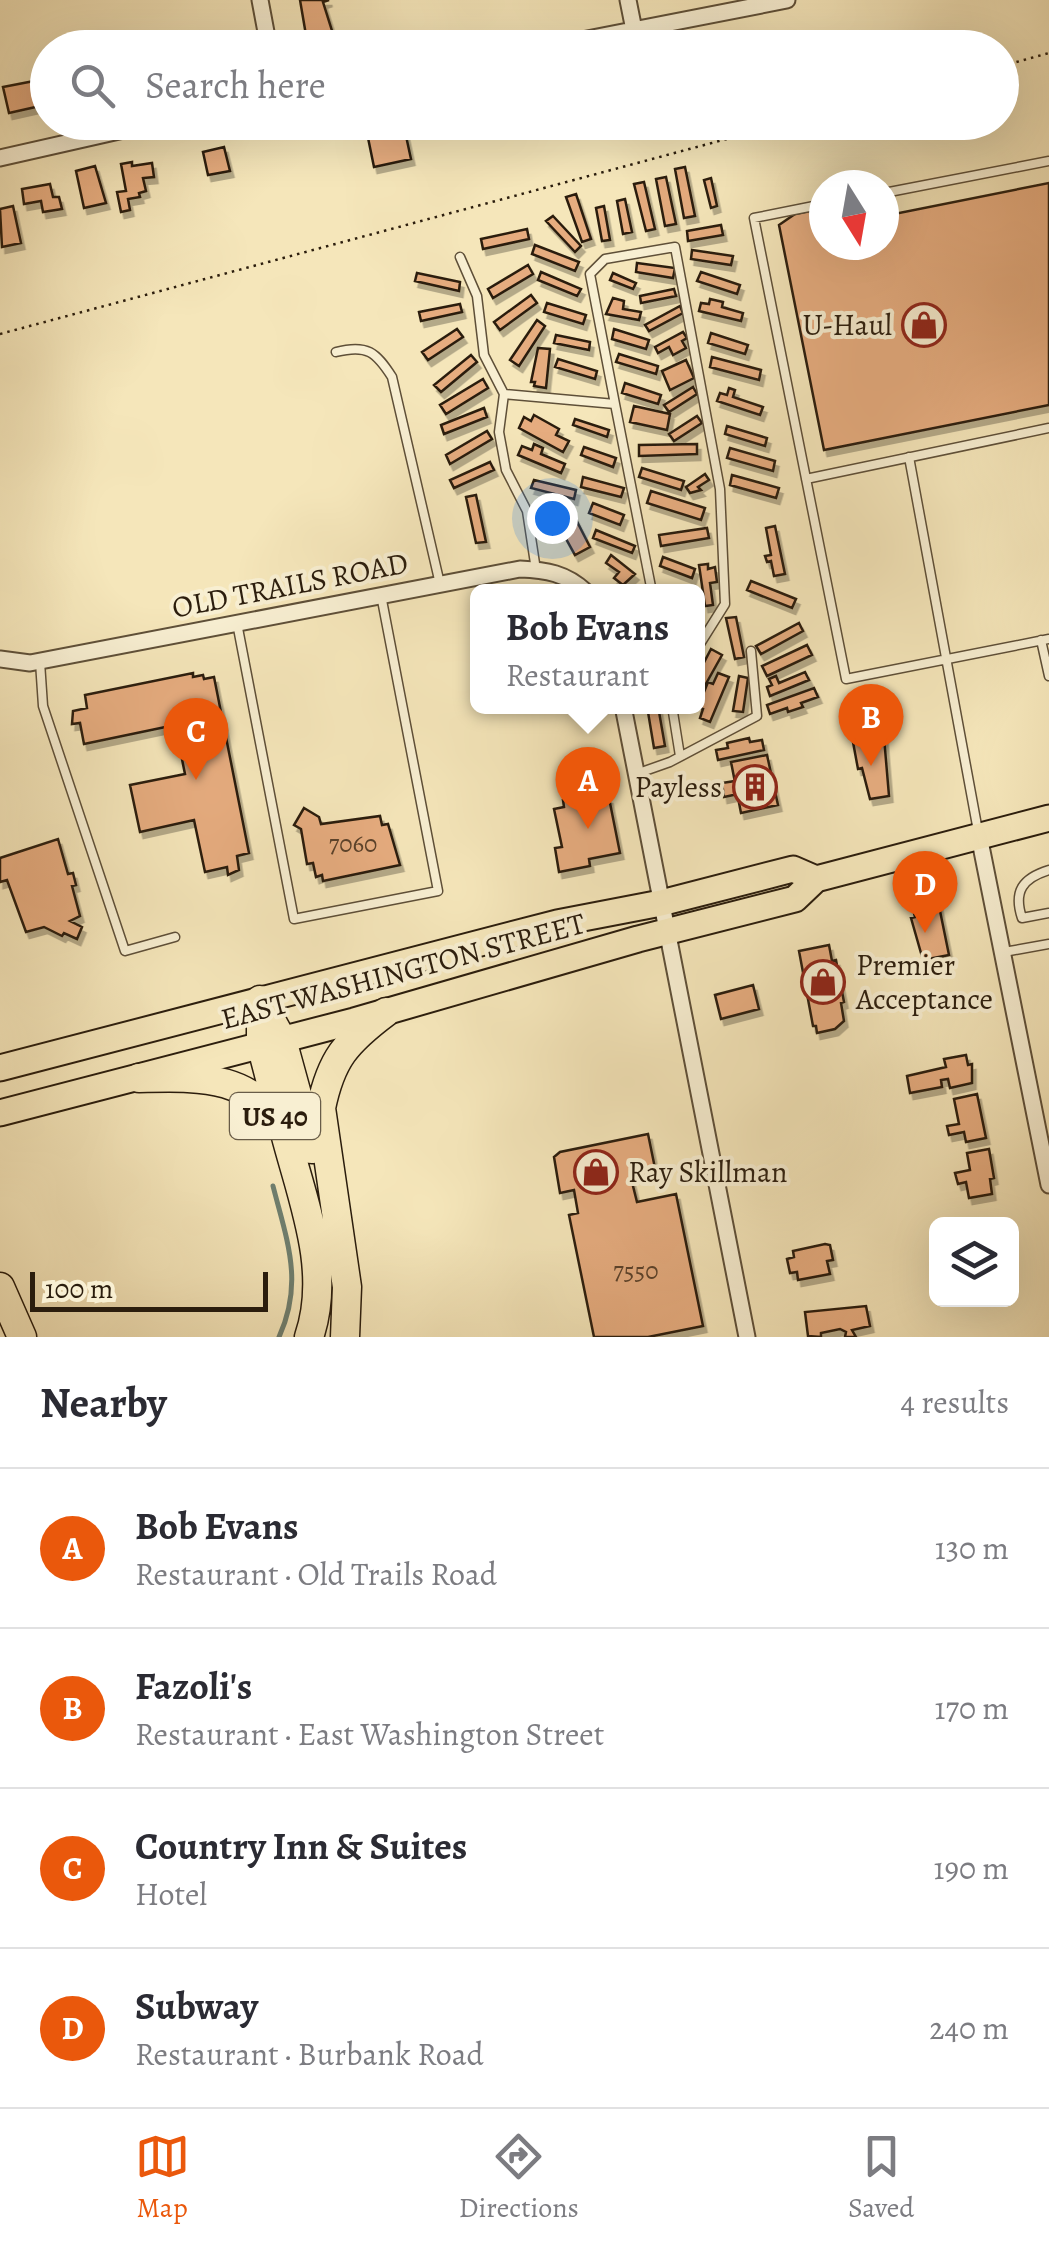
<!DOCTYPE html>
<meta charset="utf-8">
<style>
body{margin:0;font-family:Alegreya,serif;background:#f2f2f3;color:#2b2b33}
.controls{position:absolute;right:30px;bottom:30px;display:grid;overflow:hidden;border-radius:15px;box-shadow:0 10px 40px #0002}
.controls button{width:90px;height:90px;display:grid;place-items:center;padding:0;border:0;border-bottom:2px solid #e1e1e2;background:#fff;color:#2b2b33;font:50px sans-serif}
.compass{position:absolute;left:809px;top:170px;width:90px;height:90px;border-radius:50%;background:#fff;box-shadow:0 10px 40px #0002;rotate:169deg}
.scale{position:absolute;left:30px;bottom:25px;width:238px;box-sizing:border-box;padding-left:10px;border:5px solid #2b1d0d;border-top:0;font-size:28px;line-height:35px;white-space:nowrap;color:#2b1d0d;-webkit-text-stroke:8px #f8efd2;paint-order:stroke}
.you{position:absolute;left:552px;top:518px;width:35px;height:35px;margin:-25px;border:8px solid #fff;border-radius:50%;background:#1a73e8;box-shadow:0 0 0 15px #1a73e833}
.badge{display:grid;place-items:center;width:65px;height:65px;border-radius:50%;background:#ea580c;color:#fff;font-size:32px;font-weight:700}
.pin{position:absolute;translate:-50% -82px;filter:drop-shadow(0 2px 5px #0008)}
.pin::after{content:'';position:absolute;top:52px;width:35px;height:30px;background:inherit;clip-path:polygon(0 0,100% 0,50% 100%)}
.popup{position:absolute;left:470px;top:584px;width:235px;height:130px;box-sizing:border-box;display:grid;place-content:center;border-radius:15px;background:#fff;filter:drop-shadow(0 2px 8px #0005);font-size:32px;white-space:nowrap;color:#7c7c81}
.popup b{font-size:38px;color:#2b2b33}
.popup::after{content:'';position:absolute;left:50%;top:100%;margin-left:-20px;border:20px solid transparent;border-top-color:#fff}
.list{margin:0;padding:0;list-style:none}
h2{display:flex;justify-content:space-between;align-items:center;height:130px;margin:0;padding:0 40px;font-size:42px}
h2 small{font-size:32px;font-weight:400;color:#7c7c81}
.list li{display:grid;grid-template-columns:65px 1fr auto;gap:30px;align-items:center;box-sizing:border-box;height:160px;padding:0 40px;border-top:2px solid #e1e1e2}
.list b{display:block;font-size:38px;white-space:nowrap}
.list p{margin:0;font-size:32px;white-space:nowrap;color:#7c7c81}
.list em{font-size:32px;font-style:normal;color:#7c7c81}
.icon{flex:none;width:55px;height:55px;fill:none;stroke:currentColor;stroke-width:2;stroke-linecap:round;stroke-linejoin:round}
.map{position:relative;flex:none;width:1049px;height:1337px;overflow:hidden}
.search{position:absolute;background:#fff;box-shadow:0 10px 40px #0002;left:30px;right:30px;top:30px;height:110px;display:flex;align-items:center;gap:25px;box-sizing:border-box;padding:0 35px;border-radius:55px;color:#7c7c81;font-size:38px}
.sheet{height:770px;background:#fff}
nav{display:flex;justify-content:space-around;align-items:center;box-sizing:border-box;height:140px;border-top:2px solid #e1e1e2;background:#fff;font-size:28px;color:#7c7c81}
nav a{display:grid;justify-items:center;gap:5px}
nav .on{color:#ea580c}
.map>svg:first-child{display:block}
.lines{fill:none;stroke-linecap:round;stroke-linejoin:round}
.stream{stroke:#6f7f6f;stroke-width:5}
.building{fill:#e6ac7f;stroke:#2b1d0d;stroke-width:2.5;filter:url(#shadow)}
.lane-casing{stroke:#5e4f38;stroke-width:11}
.street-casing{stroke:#5e4f38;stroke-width:19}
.primary-casing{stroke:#2b1d0d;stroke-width:29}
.highway-casing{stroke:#2b1d0d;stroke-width:31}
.path{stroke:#2b1d0d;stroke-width:2.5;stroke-dasharray:2.5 5;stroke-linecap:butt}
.lane{stroke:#f8efd2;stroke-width:8}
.street{stroke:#f8efd2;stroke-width:15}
.primary{stroke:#f5e6ba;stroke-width:25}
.highway{stroke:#f5e6ba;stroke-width:28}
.labels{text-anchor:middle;stroke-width:8;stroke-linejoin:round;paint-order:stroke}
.number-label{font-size:25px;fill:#5a412a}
.shield{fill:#f8efd2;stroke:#685c48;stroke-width:2.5}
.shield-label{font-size:28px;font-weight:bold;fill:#2b1d0d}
.poi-label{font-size:30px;fill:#2b1d0d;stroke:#f8efd2;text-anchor:end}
.street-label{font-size:30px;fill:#2b1d0d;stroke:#f8efd2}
</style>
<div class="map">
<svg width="1049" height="1337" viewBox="0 0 1049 1337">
<defs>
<filter id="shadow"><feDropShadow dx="3.5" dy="6" stdDeviation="0" flood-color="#0004"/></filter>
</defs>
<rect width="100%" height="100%" fill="#f5e6ba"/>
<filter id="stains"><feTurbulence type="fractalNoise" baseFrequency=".002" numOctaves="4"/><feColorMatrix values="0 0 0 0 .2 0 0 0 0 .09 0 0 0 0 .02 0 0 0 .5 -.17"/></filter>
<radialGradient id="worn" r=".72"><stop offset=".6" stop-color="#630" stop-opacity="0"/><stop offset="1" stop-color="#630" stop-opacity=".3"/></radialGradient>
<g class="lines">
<!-- stream -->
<path class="stream" d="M273,1186C287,1241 304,1282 279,1337"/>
</g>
<!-- building -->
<path class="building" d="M300,0H329L323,2L333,34L307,41Z
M34,81L40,106L9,113L3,87Z
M394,122H403L411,159L374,167L366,128Z
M224,147L230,171L208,175L203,152Z
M132,162V166L152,163L154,177L143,178L146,191L139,193L140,197L128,199L130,210L121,212L117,192L126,191L121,164Z
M95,166L106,203L84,208L76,171Z
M685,167L695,216L684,218L675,169Z
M666,177L676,224L665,226L656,179Z
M711,178L717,206L711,208L704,180Z
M644,182L655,229L646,231L634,184Z
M1049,183V405L824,450L779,225L795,214L814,210L818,229L824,228V245H884V216Z
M50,184L53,197H59L62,209L43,212L41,201L24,204L22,189Z
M576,194L591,239L582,242L566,197Z
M625,199L632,232L623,234L617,201Z
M13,206L21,243L2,247L0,209Z
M604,206L610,240L602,241L596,208Z
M553,216L581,246L575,252L546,221Z
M721,225L723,235L688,241L687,231Z
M527,229L529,239L483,249L481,239Z
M535,245L579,262L575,271L532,254Z
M692,250L733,256L731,265L691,259Z
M637,263L675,268L673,278L636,272Z
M528,265L533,274L493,298L488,289Z
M541,272L581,289L577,296L538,280Z
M701,272L740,285L737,294L697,281Z
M417,273L460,282L459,291L415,281Z
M613,273L636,283L633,289L610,280Z
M674,289L676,296L641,303L640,296Z
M531,295L537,303L500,330L494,322Z
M613,298L624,301L623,309L641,312L639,320L606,314Z
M710,299L723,302L722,307L743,313L741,321L699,311L701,303L709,304Z
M547,303L586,315L583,324L544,312Z
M460,304L462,312L421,321L419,312Z
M680,306L683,313L649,331L645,325Z
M537,320L545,326L519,366L510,360Z
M457,329L463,337L428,360L422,352Z
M614,329L649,340L646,349L612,339Z
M683,332L687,338L682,341L686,348L673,355L669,347L658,353L655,347Z
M711,333L748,345L745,354L708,343Z
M556,335L590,342L589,350L554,343Z
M538,348L550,349L546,388L534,386L535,382H531Z
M619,354L658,366L656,374L616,362Z
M471,355L477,362L441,392L434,385Z
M712,357L761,370L759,380L710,367Z
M558,359L597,371L595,379L555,367Z
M686,360L694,378L670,390L662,371Z
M483,379L488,388L446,414L440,405Z
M625,383L661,395L658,404L622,393Z
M693,387L697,394L669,412L664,405Z
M729,388L735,390L733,397L763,407L760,415L717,401L720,393L727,395Z
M634,406L670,414L667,430L630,422Z
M484,408L487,417L444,434L441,425Z
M534,415L559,429L556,435L569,441L563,452L519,428L524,417L531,421Z
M697,416L702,423L674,441L669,434Z
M575,419L609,430L607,437L573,425Z
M727,426L767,438L765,446L725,434Z
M487,431L492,439L450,464L446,455Z
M534,444L543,448L541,454L565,464L561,473L518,455L522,446L532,450Z
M697,444V454L639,456V445Z
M584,447L616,458L613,467L581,455Z
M730,448L775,461L773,471L727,458Z
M490,462L494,470L454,488L450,480Z
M642,468L684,481L681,490L639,477Z
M705,474L709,480L698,487L701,490L690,493L686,487Z
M732,475L779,488L776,498L730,485Z
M583,477L624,488L621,497L581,487Z
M534,480L576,490L574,499L531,488Z
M651,491L705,508L701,520L647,503Z
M476,495L486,542L476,543L466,497Z
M593,503L624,515L620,525L589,513Z
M568,504L590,547L575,555L564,535L571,532L559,509Z
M775,526L785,574L774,576L771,561L767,562L765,556L771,555L766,528Z
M707,528L709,538L661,546L659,535Z
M596,530L635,546L632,553L593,538Z
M611,555L635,574L623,585L614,578L619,572L606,563Z
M663,557L695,569L692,578L660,566Z
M708,564V569L715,567L717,582L710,583L713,605L705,606L699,565Z
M751,581L796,599L792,608L747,590Z
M736,617L744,657L735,659L726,618Z
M799,623L803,631L761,654L756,646Z
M807,645L812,655L767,676L762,666Z
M711,649L722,655L698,698V674Z
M805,672L809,680L770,696L767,687L772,685L769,679L776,676L779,683Z
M193,673V677L203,675L204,679L214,677L249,853L237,856L239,870L228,875L227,867L205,872L194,820L140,832L130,785L185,774L175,725L84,744L80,723L72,724L73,711L87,708L85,695Z
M718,673L729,677L710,722L700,718L703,709L698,707L708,682L713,684Z
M739,676L748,678L743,712L733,711Z
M814,688L818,697L801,703L803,707L788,712L787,708L770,714L767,705Z
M647,706H658L665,746L654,748Z
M873,732L874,738L884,737L889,796L870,799L862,768L858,769L853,742L859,741L858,735Z
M749,738L750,742L762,740L764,750L718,760L716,750L728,748L727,743Z
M767,755L778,805L741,813L731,762Z
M735,781L738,794L724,797L722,783Z
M604,791L605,798H609L620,853L589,859L590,866L559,872L555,848L562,847L554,809L564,807L563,800Z
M304,808L319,817L321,824L380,816L382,825L388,824L400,865L323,881L322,875L316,877L313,863L307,864L301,829L294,825Z
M58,839L68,874L73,873L76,885L72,886L80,916L70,921L82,927L77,939L64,933L62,936L44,927L26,932L7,880L0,882V858Z
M938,901L949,955L923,960L911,918L915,917L912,905Z
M829,945L832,961L836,960L844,1002L841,1003L844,1021L835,1029L817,1033L816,1026H813L799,951Z
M753,985L759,1009L721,1019L715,995Z
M966,1055L968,1065L972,1064V1083L950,1088L948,1079L941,1080L942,1087L910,1093L907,1076L946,1067L944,1059Z
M977,1094L986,1138L966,1142L964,1132L949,1135L947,1126L959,1124L954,1099Z
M648,1134L656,1173L631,1178L637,1202L676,1194L703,1326L648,1337H594L569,1215L578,1213L574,1190L560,1193L554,1157L560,1152Z
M989,1149L994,1178L990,1179L992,1194L969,1198L966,1182L958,1184L955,1173L970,1170L967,1153Z
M825,1244L830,1245L833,1260L827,1261L830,1274L798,1280L797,1272L790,1273L787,1259L794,1257L793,1251Z
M866,1306L870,1326L852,1330L856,1337H845L846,1332L840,1329L821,1333V1337L808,1336L805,1312Z"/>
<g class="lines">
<!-- lane casing -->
<g class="lane-casing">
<path id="lane" d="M884,193L1049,161
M824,204L754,218L846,679L1049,639
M460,257L477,296L484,355L504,394L615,404L652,592
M336,352C367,344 376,352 392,377L440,584
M504,394L499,432L506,470L527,511L536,570
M615,404L590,274L605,259L675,247L720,489L725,604L698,647
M909,457L978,831
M806,479L1049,428
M237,623L294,919L438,891L381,595
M1041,640L1049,676
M40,662L43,706L125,951L175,937
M672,706L680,756
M636,774L670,762L757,716L751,651
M1049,870C1023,878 1013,891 1022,918L1049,913
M1004,952L1049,944"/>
</g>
<!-- street casing -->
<g class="street-casing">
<path id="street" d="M260,0L269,48
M628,0L634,30
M541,48L787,0
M0,158L159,122
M0,659L30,663L520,569C546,570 566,573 586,592
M623,706L747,1337
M979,836L1049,1185"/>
</g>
<!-- primary casing -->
<g class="primary-casing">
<path id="primary" d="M0,1068L557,923L661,903L793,869L816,879
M0,1113L354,1021L638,939L795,899L816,879L1049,818"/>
</g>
<!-- highway casing -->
<g class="highway-casing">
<path id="highway" d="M260,1000L282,1040L312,1149
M261,1006V1044L281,1120
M139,1078C198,1077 253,1073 285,1133C302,1199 332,1270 309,1337
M0,1287L22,1337
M345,1337L347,1287L321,1108C331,1059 346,1042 386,1012"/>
</g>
<!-- path -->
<path class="path" d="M1002,66L1049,53
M0,334L790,122"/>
<!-- lane -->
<use href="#lane" class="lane"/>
<!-- street -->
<use href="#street" class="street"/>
<!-- primary -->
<use href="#primary" class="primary"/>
<!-- highway -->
<use href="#highway" class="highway"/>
</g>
<!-- icons -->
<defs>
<g id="shop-ring" transform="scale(2.25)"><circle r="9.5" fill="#f8efd2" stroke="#8f2418" stroke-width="1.5"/><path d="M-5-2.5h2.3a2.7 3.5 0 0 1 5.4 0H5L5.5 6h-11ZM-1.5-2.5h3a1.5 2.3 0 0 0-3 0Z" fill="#8f2418"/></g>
<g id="building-ring" transform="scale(2.25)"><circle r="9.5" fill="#f8efd2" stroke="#8f2418" stroke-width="1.5"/><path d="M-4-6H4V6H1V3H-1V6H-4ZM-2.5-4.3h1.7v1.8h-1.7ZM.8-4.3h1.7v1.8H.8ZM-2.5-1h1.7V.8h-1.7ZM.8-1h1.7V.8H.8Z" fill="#8f2418"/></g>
</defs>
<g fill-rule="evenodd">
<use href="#shop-ring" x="924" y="325"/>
<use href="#building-ring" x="755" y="787"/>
<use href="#shop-ring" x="823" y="982"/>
<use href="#shop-ring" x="596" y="1172"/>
</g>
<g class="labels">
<!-- number labels -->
<g class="number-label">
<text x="353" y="852">7060</text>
<text x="636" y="1279">7550</text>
</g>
<!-- shield labels -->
<rect class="shield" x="230" y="1093" width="90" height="46" rx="8"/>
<g class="shield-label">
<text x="275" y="1126">US 40</text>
</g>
<!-- poi labels -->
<g class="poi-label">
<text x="892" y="335">U-Haul</text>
<text x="722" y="797">Payless</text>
<text x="856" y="975" text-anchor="start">Premier<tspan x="856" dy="34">Acceptance</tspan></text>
<text x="628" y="1182" text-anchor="start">Ray Skillman</text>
</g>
<!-- street labels -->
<g class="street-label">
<text transform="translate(290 585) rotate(-11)" y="10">OLD TRAILS ROAD</text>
<text transform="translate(403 971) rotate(-15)" y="10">EAST WASHINGTON STREET</text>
</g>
</g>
<rect width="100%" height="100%" filter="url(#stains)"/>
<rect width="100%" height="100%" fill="url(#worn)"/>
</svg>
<div class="controls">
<button><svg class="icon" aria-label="layers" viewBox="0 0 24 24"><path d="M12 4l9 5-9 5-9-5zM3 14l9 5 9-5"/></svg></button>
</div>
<svg class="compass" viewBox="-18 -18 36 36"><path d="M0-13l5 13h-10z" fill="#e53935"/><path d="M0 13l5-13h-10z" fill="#7c7c81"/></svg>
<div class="scale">100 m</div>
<div class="you"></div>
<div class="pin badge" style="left:588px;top:829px">A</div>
<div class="popup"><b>Bob Evans</b>Restaurant</div>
<div class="pin badge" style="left:871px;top:766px">B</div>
<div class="pin badge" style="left:196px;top:780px">C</div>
<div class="pin badge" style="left:925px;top:933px">D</div>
<div class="search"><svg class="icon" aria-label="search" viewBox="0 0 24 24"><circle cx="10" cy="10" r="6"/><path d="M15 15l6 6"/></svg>Search here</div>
</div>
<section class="sheet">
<h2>Nearby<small>4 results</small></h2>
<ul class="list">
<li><span class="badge">A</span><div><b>Bob Evans</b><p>Restaurant · Old Trails Road</p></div><em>130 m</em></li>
<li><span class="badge">B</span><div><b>Fazoli's</b><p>Restaurant · East Washington Street</p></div><em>170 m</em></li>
<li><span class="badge">C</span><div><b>Country Inn &amp; Suites</b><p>Hotel</p></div><em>190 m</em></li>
<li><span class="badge">D</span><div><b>Subway</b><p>Restaurant · Burbank Road</p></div><em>240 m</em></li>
</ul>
</section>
<nav>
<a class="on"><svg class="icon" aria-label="map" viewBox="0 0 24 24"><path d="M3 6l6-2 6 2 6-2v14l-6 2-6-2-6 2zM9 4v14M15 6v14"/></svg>Map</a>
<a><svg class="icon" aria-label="directions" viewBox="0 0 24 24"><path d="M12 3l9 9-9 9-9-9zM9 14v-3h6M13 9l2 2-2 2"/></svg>Directions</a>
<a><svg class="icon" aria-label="saved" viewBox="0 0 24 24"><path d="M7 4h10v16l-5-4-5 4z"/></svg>Saved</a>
</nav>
